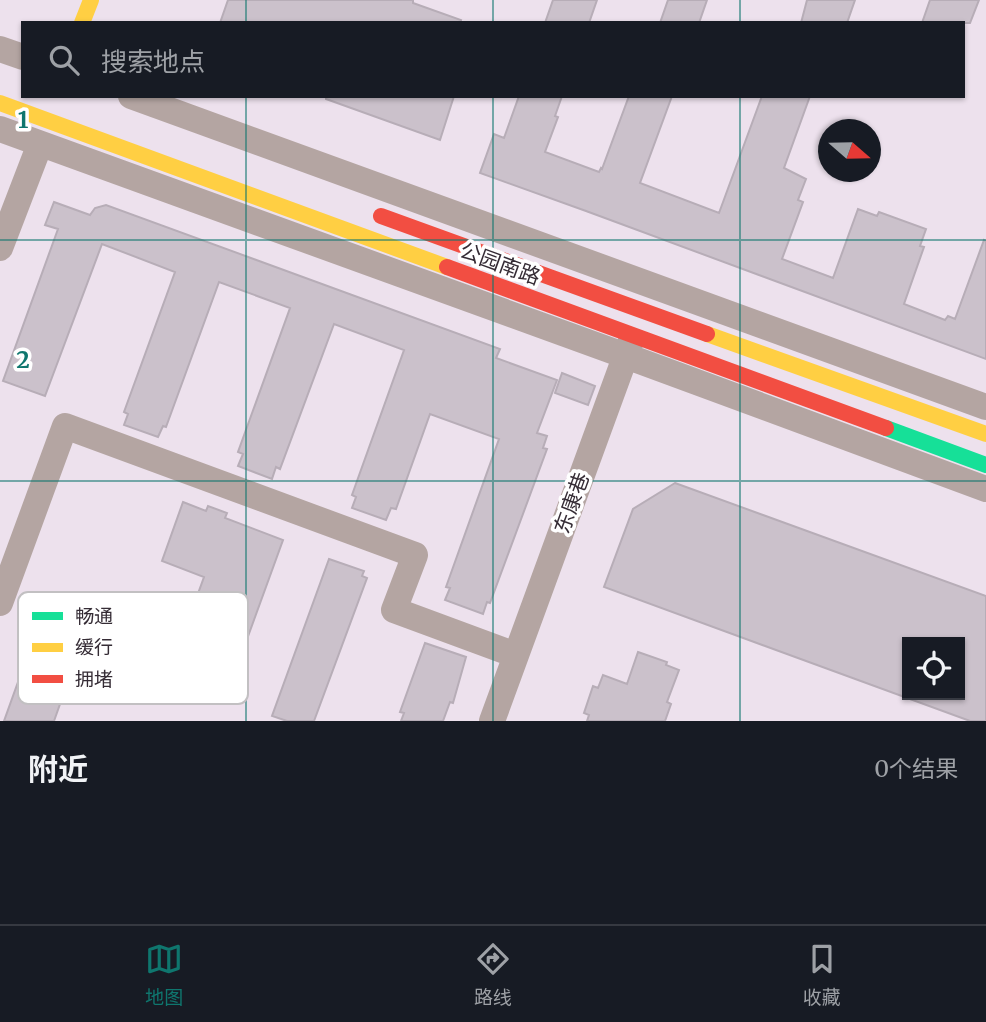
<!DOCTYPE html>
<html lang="zh">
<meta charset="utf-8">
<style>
body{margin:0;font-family:Merriweather,"Noto Sans SC",serif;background:#242831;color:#f1f3f6}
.controls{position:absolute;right:21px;bottom:21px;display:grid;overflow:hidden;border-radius:0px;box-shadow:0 2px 5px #0004}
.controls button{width:63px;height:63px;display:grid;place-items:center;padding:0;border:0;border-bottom:2px solid #363941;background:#171b24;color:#f1f3f6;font:35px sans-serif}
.compass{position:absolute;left:818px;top:119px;width:63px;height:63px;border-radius:50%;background:#171b24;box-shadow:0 2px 5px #0004;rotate:110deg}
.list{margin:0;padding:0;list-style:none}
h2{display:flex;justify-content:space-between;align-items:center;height:91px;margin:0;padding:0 28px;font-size:30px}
h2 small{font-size:23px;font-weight:400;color:#9ea1a6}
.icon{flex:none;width:38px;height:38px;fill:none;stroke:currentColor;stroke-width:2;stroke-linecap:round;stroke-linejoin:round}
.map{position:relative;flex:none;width:986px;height:721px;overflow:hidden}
.search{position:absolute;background:#171b24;box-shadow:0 2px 5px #0004;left:21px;right:21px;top:21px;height:77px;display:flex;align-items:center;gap:18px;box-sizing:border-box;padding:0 24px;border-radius:0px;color:#9ea1a6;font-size:26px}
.sheet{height:203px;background:#171b24}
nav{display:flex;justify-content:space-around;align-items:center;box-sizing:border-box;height:98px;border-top:2px solid #363941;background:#171b24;font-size:19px;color:#9ea1a6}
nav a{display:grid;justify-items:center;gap:4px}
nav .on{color:#0f766e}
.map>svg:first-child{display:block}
.building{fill:#cbc1cb;stroke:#b7adb7;stroke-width:2;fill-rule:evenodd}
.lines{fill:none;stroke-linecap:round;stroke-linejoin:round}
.street{stroke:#b4a5a2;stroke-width:26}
.fast{stroke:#16e098;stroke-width:16}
.slow{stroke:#ffcf43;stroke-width:16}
.jam{stroke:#f24e42;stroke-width:16}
.grid{fill:none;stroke:#0f766e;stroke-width:2;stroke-opacity:0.55}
.labels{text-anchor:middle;stroke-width:7;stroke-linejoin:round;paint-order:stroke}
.street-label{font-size:21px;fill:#352c35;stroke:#fff}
.key{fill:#fff;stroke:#c2c0c2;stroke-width:2}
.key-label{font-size:19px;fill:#352c35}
.grid-label{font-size:23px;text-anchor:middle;font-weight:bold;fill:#0f766e;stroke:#fff;stroke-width:7;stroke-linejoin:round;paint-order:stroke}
</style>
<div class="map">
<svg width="986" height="721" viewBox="0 0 986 721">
<rect width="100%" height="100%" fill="#ede1ed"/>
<!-- building -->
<path class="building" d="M228,0H413V3L461,20L460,23H220Z
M553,0H597L589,23H545Z
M668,0H707L699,23H660Z
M807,0H855L847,23H801Z
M930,0H979L970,23H922Z
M326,96H454L440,140L326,99Z
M519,96H562L555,116L558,117L545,152L599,172L601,168L602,169L629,96H672L640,183L719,213L762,96H810L784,168L806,179L798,200L803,202L782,259L833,278L858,209L877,216L879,212L926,229L920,246L924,247L904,304L945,320L948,316L955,319L984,240L986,241V359L586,211L480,173L494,134L504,138Z
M54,202L90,215L95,208L106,205L500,349L496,358L557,380L537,433L547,436L543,448L547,449L490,603L487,602L483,614L445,600L450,588L446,587L499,439L430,414L396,509L391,508L386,520L352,508L356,497L352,495L404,350L334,324L280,469L276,467L272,479L238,466L243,454L238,452L290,308L219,282L166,427L163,426L158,437L124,425L128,414L124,412L175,272L102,244L45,396L3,381L58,229L45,225Z
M562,373L595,386L588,405L555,393Z
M675,483L986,596V721H970L604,587L633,509ZM907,642H960V695H907Z
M183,502L206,511L208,506L227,513L225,518L283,540L226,697L168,676L204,577L162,561Z
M329,559L364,571L362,576L367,578L314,721H287L272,716Z
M425,643L466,657L453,703L450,702L443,721H401L404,713L400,712Z
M638,652L667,662L666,665L679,670L667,702L671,704L665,721H587L589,715L584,713L593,686L598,688L603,675L627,684Z
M27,657L71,673L54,721H4Z"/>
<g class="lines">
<!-- street -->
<path class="street" d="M0,49L23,57
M131,96L986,407
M0,129L626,356L986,489
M0,248L40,144
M0,603L65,426L415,555L394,610L516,655
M492,721L631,341"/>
<!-- fast -->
<path class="fast" d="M886,428L986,465"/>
<!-- slow -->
<path class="slow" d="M82,23L91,0
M0,103L447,267
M707,334L986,434"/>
<!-- jam -->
<path class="jam" d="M381,216L707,334
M447,267L886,428"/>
</g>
<!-- grid -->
<path class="grid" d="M246,0V23M493,0V23M740,0V23M246,96V721M493,96V721M740,96V721M0,240H986M0,481H986"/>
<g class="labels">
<!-- street labels -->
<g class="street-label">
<text transform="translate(500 264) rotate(20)" y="7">公园南路</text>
<text transform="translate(572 503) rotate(-70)" y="7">东康巷</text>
</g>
</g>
<!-- legend -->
<rect x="18" y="592" width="230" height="112" rx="10" class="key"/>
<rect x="32" y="612" width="31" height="8" fill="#16e098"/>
<rect x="32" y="643" width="31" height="9" fill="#ffcf43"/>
<rect x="32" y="675" width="31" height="8" fill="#f24e42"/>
<g class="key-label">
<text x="75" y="623">畅通</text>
<text x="75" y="654">缓行</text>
<text x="75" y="686">拥堵</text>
</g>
<g class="grid-label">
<text x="23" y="128">1</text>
<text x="23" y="368">2</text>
</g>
</svg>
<div class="controls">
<button><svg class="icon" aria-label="locate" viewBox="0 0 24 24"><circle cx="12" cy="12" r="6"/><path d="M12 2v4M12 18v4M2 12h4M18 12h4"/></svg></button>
</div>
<svg class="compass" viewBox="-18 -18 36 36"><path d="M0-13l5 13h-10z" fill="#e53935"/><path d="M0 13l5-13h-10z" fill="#9ea1a6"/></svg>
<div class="search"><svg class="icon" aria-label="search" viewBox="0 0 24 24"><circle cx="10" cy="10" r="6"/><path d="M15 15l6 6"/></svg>搜索地点</div>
</div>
<section class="sheet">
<h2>附近<small>0个结果</small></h2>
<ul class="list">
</ul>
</section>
<nav>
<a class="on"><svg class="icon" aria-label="map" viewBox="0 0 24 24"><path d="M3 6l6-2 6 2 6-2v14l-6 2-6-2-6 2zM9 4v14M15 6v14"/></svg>地图</a>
<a><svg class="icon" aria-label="directions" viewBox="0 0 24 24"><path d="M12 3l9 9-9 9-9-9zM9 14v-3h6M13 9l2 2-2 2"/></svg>路线</a>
<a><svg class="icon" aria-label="saved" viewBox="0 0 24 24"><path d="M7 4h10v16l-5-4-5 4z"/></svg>收藏</a>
</nav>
